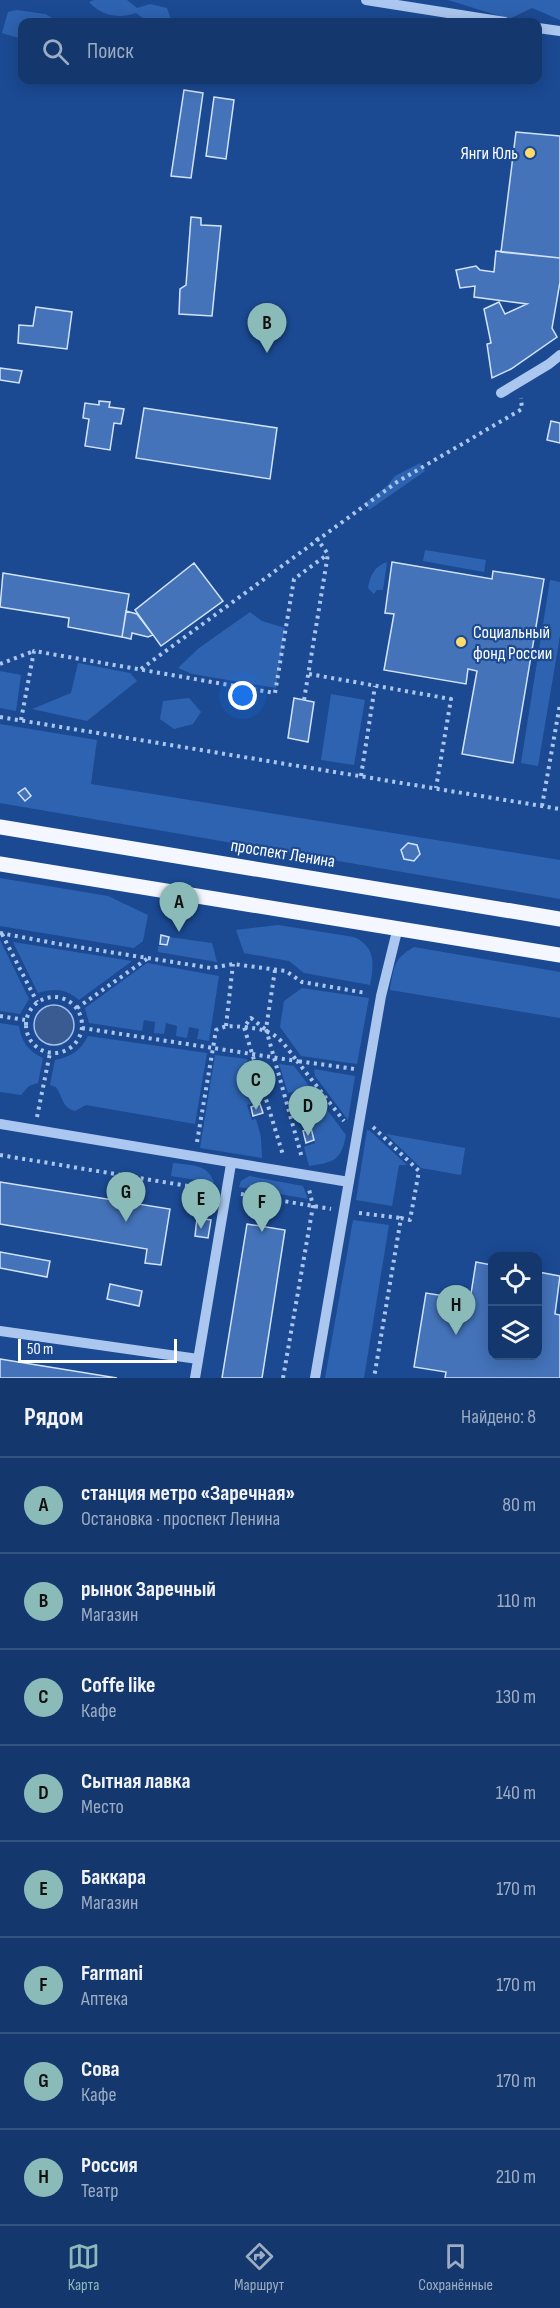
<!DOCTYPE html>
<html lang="ru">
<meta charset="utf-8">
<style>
body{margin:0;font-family:"Sofia Sans Condensed",sans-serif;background:#1d3f73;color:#f1f3f6}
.controls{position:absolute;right:18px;bottom:18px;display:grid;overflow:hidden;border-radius:12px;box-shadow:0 3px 15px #0003}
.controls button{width:54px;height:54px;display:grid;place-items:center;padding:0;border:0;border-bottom:2px solid #335281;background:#14386e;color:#f1f3f6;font:30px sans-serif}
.scale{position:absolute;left:18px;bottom:15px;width:159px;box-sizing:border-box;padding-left:6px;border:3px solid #fff;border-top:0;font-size:16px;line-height:21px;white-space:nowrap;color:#fff;-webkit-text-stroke:4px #1b4a93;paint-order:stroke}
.you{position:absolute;left:243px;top:696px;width:21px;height:21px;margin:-15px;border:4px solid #fff;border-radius:50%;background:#1a73e8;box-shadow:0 0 0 9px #1a73e833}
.badge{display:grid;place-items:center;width:39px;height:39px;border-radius:50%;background:#8bbbb9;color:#111;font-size:20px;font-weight:700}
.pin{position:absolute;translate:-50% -50px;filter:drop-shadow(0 2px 3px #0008)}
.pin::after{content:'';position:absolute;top:32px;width:21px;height:18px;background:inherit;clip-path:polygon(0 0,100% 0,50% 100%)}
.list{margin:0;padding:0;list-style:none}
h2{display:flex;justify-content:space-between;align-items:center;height:78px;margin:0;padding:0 24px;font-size:26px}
h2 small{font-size:20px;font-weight:400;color:#9dacc2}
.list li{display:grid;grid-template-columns:39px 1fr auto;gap:18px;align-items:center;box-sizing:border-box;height:96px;padding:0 24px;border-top:2px solid #335281}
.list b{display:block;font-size:22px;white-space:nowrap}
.list p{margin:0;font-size:20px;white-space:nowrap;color:#9dacc2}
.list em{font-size:20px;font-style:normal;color:#9dacc2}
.icon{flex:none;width:33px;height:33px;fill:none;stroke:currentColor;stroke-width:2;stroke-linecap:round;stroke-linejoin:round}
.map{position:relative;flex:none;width:560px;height:1378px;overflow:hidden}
.search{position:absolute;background:#14386e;box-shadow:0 3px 15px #0003;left:18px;right:18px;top:18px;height:66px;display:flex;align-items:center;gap:15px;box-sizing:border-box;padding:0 21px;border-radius:12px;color:#9dacc2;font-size:22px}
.sheet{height:846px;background:#14386e}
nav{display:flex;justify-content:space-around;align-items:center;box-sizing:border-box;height:84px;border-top:2px solid #335281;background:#14386e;font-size:16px;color:#9dacc2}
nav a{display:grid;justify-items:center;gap:3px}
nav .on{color:#8bbbb9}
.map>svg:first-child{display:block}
.green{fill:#2e63b1}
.water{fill:#3a5b91;stroke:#9fc1f1;stroke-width:1.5}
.building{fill:#4473ba;stroke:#d2e3fb;stroke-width:1.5}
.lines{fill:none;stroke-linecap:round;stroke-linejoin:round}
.path{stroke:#acc7ef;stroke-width:4;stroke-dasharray:3 4.5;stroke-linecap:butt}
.minor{stroke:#acc7ef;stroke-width:10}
.major{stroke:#f4f7ff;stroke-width:15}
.poi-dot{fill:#ffdb6a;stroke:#1b4a93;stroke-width:2}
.labels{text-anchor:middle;stroke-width:4.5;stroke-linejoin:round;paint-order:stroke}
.poi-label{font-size:18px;fill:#fff;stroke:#1b4a93;text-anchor:end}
.street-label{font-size:18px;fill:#fff;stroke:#1b4a93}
</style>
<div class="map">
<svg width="560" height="1378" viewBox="0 0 560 1378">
<rect width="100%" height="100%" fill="#1b4a93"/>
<!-- green -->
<path class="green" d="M94,0H127L137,8L150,4L167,8L172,22L147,21L136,13C119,19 101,16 89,2Z
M448,0H560V20L532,8L509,19Z
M17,10L45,14L61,22H22V39L2,33L8,12Z
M420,463L425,471L369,510L365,503L387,486L395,476Z
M425,550L486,560L484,572L423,561Z
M387,562L383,590H377L374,594L368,588C370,575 375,566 387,562Z
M550,580L560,582V636L538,766L521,763Z
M250,612L262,621L285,628L276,688L192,674L178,668L199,648Z
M78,663L130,673L137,681L87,721L32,709L71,693Z
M0,671L21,675L16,711L0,708Z
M331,694L365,700L354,765L321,760Z
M189,698L201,712L193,724L174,729L160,719L163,701Z
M0,724L97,740L91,784L560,860V899L0,803Z
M0,878L108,896L148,915L143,941L134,948L0,926Z
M278,925L354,937C376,947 374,964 370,985L304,973L289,961L244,953L236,930Z
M169,937L212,943L217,962L158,952V946H168Z
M0,940L29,999L20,1014L0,1011Z
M13,942L132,961L79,1000C66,989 54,988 38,993Z
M414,947L560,972V1018L390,990C394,967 393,959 414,947Z
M147,963L219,976L209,1041L197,1039L199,1029L189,1027L187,1038L176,1036L177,1026L166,1023L164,1034L154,1033L155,1022L144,1020L142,1031L89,1023L85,1008Z
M302,988L369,998L357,1064L301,1056L280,1027L284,1001Z
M0,1023L19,1026C21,1041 28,1051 43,1058L38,1083L29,1086L21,1095L0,1092Z
M88,1036L207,1053L195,1124L86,1105L75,1111C62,1108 63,1097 56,1087L50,1085L55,1060C71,1057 80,1051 88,1036Z
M215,1055L247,1059L259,1101L247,1105L252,1120L256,1119L261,1137L262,1158L200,1148Z
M279,1064L294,1066L346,1135C341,1161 334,1162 309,1166L304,1147L315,1143L311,1128H307L301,1107L305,1105L300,1090L288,1093Z
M314,1069L355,1076L348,1120L315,1076Z
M367,1130L370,1131L407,1165H399L392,1206L356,1200Z
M386,1134L465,1148L461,1175L421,1168Z
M173,1163C190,1165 209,1164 214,1183L171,1176Z
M249,1176L303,1186L308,1199L239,1187L241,1181Z
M353,1220L389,1225L364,1378H325Z"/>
<!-- water -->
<path class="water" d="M34 1025a20 20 0 1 1 40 0a20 20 0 1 1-40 0Z"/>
<!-- building -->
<path class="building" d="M184,90L203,93L191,178L171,176Z
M214,97L234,100L226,159L206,156Z
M516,132L560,136V258L501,252Z
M191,217L201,218V225L221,226L212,316L179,314L180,289L186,285Z
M496,251L560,258V282L552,328L557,337L511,369L492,378L487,344L491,343L484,309L499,302L505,314L527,304L474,297L475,286L460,288L456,270L476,266L480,270L494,272Z
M36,307L72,312L67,349L18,343L19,325L33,326Z
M0,368L22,371L19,383L0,380Z
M99,401L110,402L109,407L124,409L121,424L114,423L110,450L85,446L89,419L83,418L85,403L99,405Z
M144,408L277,428L270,479L136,458Z
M551,421L560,423V443L547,440Z
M392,562L492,579L493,571L544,579L513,763L462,754L477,671L468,669L466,684L384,670L394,614L385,613Z
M194,563L223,601L161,646L135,610Z
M3,573L129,594L122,637L68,627L69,618L0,607Z
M126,611L137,614L153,635L148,637L132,633L131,639L122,637Z
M294,698L314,702L308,742L288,738Z
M294,698L314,702L308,742L288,738Z
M25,788L31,796L25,801L18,793Z
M408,843L417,845L420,854L414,861L404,859L401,850Z
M161,935L169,937L167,945L160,944Z
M298,1092L302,1102L301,1107L296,1106L292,1101L293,1096Z
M260,1104L263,1113L253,1116L251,1107Z
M311,1128L314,1140L306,1143L303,1131Z
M0,1182L170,1209L161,1265L145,1263L147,1249L0,1224Z
M197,1218L211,1220L208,1238L195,1236Z
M247,1224L285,1230L262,1378H222Z
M0,1252L50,1261L47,1277L0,1268Z
M476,1262L492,1265V1356H538V1272L560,1276L555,1314L560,1315V1378H445L446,1372L414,1367L426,1293L470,1300Z
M110,1284L142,1291L139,1306L107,1299Z
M0,1359L117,1378H0Z"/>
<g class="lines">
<!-- path -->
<path class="path" d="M0,664L34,651
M141,669L397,482L522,409L521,398
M309,674L451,699L436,788
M304,700L328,554L315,536
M0,717L560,809
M21,720L34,651L275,693L294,579L328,554
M361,776L375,686
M542,806L560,704
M0,933L59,944L211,968L233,964L286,971L302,982L366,993
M2,934L37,1002
M275,970L266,1029L302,1158
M26 1025a28 28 0 1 1 56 0a28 28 0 1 1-56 0Z
M77,1008L148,958
M0,1016L25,1020
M226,1026L233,964
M82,1028L213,1048L216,1030C226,1025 233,1026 244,1027C275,1030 279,1037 297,1061L355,1069
M265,1029L251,1018L244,1027L283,1155
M37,1117L50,1053
M373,1127L419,1171L410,1220L401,1218L374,1378
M197,1142L213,1048L297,1061L344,1121
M0,1155L212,1190
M241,1194L331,1209
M359,1213L401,1218
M283,1378L313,1206L309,1189"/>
<!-- minor -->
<path class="minor" d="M366,0L505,22
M538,28L560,31
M501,393L549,364L560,355
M0,1124L349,1182
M0,1331L198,1359
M195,1378L231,1164
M315,1378L381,996L398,927"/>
<!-- major -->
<path class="major" d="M0,827L560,919
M0,864L560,955"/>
</g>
<!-- markers -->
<g class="poi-dot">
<circle cx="530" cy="153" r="6"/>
<circle cx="461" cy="642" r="6"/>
</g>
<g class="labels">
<!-- poi labels -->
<g class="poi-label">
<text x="518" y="159">Янги Юль</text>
<text x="473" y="638" text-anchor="start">Социальный<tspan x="473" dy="21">фонд России</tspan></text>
</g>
<!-- street labels -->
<g class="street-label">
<text transform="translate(283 853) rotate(9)" y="6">проспект Ленина</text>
</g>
</g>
</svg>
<div class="controls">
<button><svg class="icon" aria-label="locate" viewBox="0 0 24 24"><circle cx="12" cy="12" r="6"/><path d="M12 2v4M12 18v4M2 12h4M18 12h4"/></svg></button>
<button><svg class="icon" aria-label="layers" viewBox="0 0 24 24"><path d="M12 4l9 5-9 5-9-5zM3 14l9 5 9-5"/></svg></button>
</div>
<div class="scale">50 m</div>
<div class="you"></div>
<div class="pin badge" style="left:179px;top:932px">A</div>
<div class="pin badge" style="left:267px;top:353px">B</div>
<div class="pin badge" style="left:256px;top:1110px">C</div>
<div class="pin badge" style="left:308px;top:1136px">D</div>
<div class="pin badge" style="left:201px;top:1229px">E</div>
<div class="pin badge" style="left:262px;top:1232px">F</div>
<div class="pin badge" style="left:126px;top:1222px">G</div>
<div class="pin badge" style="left:456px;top:1335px">H</div>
<div class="search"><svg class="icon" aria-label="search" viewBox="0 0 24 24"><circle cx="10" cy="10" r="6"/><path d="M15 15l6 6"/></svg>Поиск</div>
</div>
<section class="sheet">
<h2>Рядом<small>Найдено: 8</small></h2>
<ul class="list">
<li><span class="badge">A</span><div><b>станция метро «Заречная»</b><p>Остановка · проспект Ленина</p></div><em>80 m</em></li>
<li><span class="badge">B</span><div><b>рынок Заречный</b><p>Магазин</p></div><em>110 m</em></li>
<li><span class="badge">C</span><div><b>Coffe like</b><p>Кафе</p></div><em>130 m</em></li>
<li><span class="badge">D</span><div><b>Сытная лавка</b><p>Место</p></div><em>140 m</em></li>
<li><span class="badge">E</span><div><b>Баккара</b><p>Магазин</p></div><em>170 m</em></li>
<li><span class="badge">F</span><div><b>Farmani</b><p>Аптека</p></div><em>170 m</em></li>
<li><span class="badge">G</span><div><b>Сова</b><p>Кафе</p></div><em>170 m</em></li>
<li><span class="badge">H</span><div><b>Россия</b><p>Театр</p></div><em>210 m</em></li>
</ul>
</section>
<nav>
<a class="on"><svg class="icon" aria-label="map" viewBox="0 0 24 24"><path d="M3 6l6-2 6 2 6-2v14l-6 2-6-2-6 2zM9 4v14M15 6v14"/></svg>Карта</a>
<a><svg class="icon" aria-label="directions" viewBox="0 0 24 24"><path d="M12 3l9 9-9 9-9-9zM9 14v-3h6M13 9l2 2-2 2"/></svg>Маршрут</a>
<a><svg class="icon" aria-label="saved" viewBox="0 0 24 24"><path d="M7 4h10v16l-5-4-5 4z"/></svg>Сохранённые</a>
</nav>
